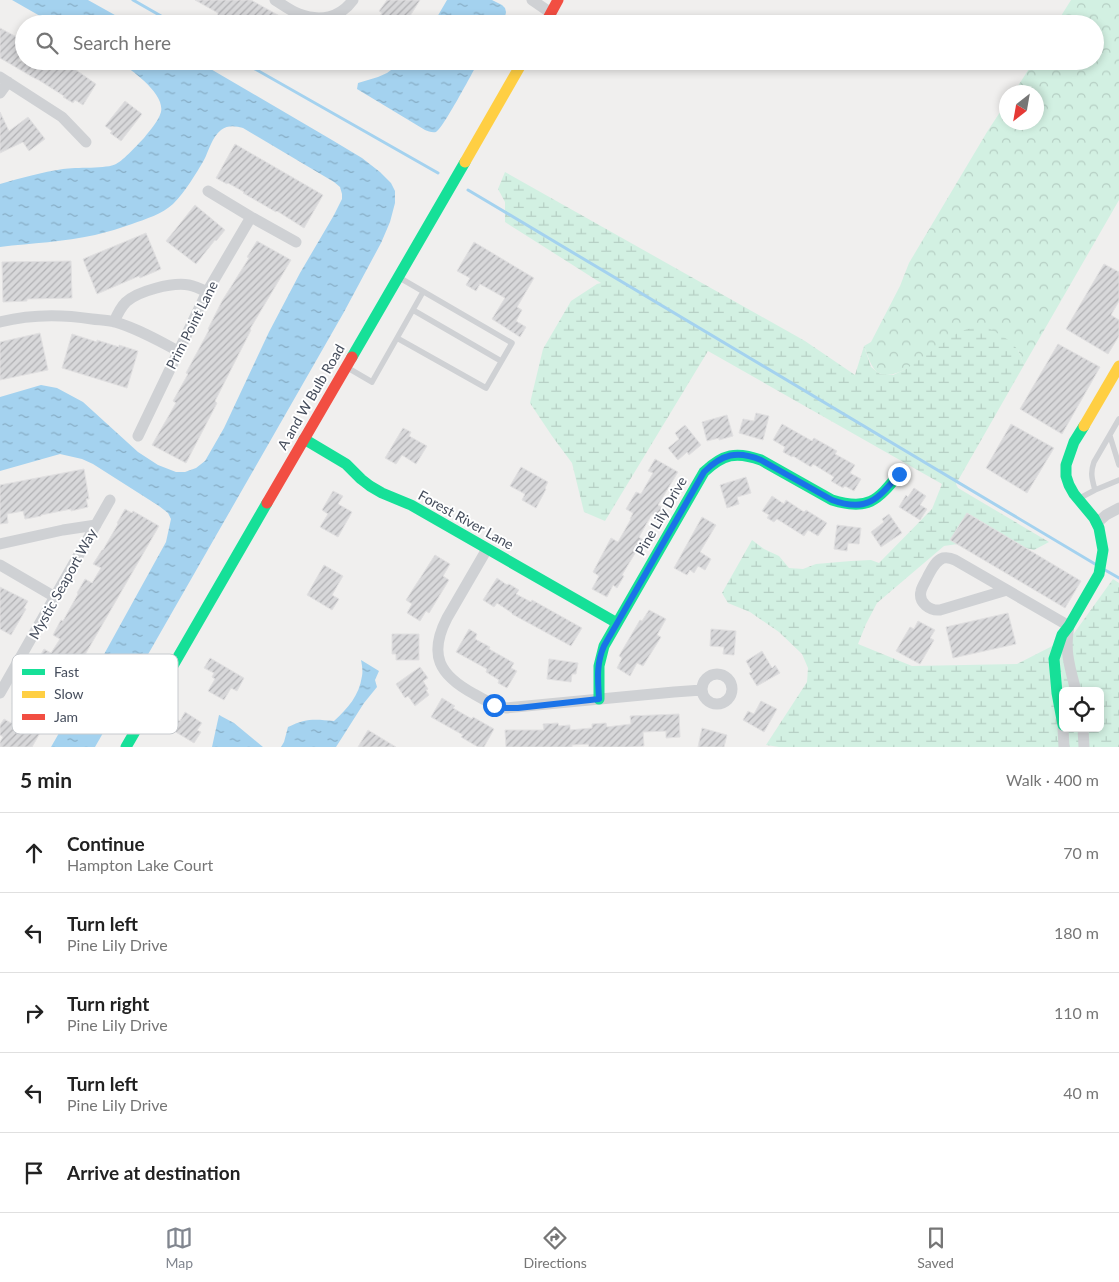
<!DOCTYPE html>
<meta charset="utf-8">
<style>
body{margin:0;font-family:Lato,sans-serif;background:#f2f2f2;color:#222}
.controls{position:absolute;right:15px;bottom:15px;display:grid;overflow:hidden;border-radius:8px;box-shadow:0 2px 8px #0003}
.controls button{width:45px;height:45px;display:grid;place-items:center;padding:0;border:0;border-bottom:1px solid #e0e0e0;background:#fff;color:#222;font:25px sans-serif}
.compass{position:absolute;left:999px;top:85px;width:45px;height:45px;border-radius:50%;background:#fff;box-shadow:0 2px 8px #0003;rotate:211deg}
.stop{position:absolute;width:15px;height:15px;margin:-11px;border:4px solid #1a73e8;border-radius:50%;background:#fff}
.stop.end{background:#1a73e8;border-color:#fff;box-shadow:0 1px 5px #0008}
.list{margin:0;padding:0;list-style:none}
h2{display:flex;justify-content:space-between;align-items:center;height:65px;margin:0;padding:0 20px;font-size:21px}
h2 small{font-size:16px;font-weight:400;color:#767676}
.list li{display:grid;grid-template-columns:32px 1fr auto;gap:15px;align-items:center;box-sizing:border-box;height:80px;padding:0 20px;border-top:1px solid #e0e0e0}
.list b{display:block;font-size:19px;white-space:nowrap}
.list p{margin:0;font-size:16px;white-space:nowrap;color:#767676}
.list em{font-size:16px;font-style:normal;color:#767676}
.icon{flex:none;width:28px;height:28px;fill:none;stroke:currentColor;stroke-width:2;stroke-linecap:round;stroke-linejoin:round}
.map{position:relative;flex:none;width:1119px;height:747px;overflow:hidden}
.search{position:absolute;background:#fff;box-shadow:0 2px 8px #0003;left:15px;right:15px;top:15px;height:55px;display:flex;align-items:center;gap:12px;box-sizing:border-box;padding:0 18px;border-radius:28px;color:#767676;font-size:19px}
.sheet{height:465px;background:#fff}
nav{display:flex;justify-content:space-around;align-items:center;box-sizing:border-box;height:70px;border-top:1px solid #e0e0e0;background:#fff;font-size:14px;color:#767676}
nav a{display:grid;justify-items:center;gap:2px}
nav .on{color:#81868f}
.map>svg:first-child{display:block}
.forest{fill:url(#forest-crowns)}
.wetland{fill:url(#wetland-marsh);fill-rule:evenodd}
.water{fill:url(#water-ripples)}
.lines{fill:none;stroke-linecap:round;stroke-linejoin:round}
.stream{stroke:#a4d2ef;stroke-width:3}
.building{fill:url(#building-hatch);stroke:#e1e0e1}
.lane{stroke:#cfd1d4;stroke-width:5.5}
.street{stroke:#cfd1d4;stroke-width:11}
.fast{stroke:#16e098;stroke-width:11}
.slow{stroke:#ffcf43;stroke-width:11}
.jam{stroke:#f24e42;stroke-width:11}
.route{stroke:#1a73e8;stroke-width:6}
.labels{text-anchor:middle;stroke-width:4;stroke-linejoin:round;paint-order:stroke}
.street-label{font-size:14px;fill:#454d5c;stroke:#fff}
.key{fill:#fff;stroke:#c7cace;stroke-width:1}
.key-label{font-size:14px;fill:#454d5c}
</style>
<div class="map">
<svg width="1119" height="747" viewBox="0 0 1119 747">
<defs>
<pattern id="forest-crowns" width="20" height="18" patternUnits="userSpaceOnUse" patternTransform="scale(1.25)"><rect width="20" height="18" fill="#d2f0e2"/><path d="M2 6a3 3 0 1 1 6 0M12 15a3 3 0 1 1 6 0" fill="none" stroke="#b6cfc4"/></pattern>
<pattern id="wetland-marsh" width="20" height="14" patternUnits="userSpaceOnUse" patternTransform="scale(1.25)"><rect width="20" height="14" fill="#d2f0e2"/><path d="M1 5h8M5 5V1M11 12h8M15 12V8" fill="none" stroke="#b6cfc4"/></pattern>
<pattern id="water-ripples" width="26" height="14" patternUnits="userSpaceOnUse" patternTransform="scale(1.25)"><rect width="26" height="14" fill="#a4d2ef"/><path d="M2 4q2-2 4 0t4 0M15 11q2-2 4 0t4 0" fill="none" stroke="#87adc5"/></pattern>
<pattern id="building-hatch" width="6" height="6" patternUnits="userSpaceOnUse" patternTransform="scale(1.25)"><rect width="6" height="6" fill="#d8d8da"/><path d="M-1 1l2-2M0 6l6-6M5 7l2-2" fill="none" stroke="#b1b1b4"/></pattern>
</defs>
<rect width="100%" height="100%" fill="#f0efee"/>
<!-- forest -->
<path class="forest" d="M1071,0H1119V200L1024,365L1018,350L906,369C877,383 873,371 864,346L871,342L900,286L909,263L987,132L1006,103V122H1036V92H1014L1034,61H1095V24H1056Z"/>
<!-- wetland -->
<path class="wetland" d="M505,172L805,341L855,375L864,346L871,367L880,374L893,375L906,369L960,331L973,328L987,327L1010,341L1018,350L1024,365L956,484L958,488L1049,542L1034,550L991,539L944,546L877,603L866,624L858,644L912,666L1017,664L1072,636L1113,579L1119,583V747H779L766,745L807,682L808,668L802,654L779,632L750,612L728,603L722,593L752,540L764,549L779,556L789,568L803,569L816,564L851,561L871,560L879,563L932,509L942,484L708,351L605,521L584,512L572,463L552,436L530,403L543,349L571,301L597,284L601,283L505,222V202L498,189ZM1063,691H1100V728H1063Z"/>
<!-- water -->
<path class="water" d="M12,0H88L131,24H54Z
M447,0H492L502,5L505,8L506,12L505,17L499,24H433Z
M119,61H197L332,140L362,158L380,172L391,183L395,191V203L390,222L381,243L344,312L95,747H51L102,658L166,542L171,519L168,513L159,506L93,464L82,459L60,454L0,471V397L41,385L57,388L83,402L138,452L158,465L176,472H185L196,468L205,461L224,428L269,332L300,273L334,215L342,199V194L340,187L334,182L243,128C235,126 228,125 221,130C212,137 209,150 204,160C195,175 186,191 173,204C162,214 146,219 132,224C120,228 108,232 95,235C64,242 32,243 0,247V184C21,178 42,172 63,169C75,167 108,169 116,164C124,160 138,144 144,138C150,130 158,122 161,112C165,93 132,71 119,61Z
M403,61H479C473,71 443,129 436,132C432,133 428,131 425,130L357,89L358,83L378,77L387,73Z
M361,660L379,671L375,680L377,687L364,703L336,747H281L284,742L288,727C306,718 315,719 334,721C348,708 359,696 362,676C363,671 362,665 361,660Z
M219,715L234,723L263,747H212Z"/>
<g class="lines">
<!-- stream -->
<path class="stream" d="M133,0L175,24
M241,61L438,173
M468,190L1095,564
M1105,570L1119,578"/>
</g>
<!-- building -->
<path class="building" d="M195,0H251L294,24H244L236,19L234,22L229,19L227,22L217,17L218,13Z
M387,0H420L405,24H384L378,19L382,13L379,11Z
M0,28L24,41V51L18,61H63L96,84L83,105L75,100L73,103L63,97L64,96L37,79H36L0,58Z
M125,101L142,114L121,141L110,133L112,131L105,126Z
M0,112L9,131L28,117L45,139L29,151L23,142L0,153Z
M235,144L323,195L304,228L277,211L276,212L243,193L244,192L228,183L227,184L216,178Z
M195,205L225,230L216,241L215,240L196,264L166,241Z
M146,233L161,269L140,278L139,276L97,294L83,259Z
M257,241L291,260L250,329L251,330L215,401L217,403L186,463L152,445L176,403L173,401L188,374L186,373L209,330L208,329L222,301L249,258L247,257Z
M474,242L534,278L517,307L522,310L516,321L526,327L520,337L492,319L505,298L480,284L476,291L466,285L470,278L457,271Z
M71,261L72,298L27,299V301L3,302L2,262Z
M1104,264L1119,272V301L1111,315L1119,320V336L1108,354L1066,329Z
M40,333L48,370L0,380V342Z
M72,334L97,342V340L119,347V345L138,351L127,388L62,368Z
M1058,344L1100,367L1062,434L1020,409Z
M756,413L769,416L763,440L739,433L743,419L754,421Z
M727,415L733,436L719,440V438L707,441L702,422Z
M782,424L812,441L814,438L837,451L835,454L855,465L850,473L861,479L854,491L845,486L843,488L831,481L834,477L813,464L811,467L793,456L792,457L783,452L785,447L773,440Z
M1011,424L1054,448L1027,493L986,468Z
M685,425L701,445L689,455L687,452L678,460L668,448L679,439L675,433Z
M403,428L411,432L409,436L427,446L416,464L402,455L396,464L385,458Z
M655,459L678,472L658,505L663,508L657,518L652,514L639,537L643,540L622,575L624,576L617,588L613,585L607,597L592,589L599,576L593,572L611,538L618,542L631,519H630L633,513L626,509L636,492L641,494L653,473L648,471Z
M521,467L548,482L545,488L546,489L536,508L522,500L525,494L510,486Z
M84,469L89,499H86L88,507L71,511V509L41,515V516L25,519L23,511L7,514L8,523L0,524V485Z
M746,477L751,493L737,497L739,504L727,508L720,485Z
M914,488L926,496L920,505L927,509L920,520L899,507L906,495L908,497Z
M333,491L343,496L338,504L352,512L338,537L320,527L328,514L322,510Z
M772,496L784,504L786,500L804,512L806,510L827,523L818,536L808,530L804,536L777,519L774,522L767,518L769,515L762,511Z
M125,509L132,513L133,511L159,526L32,747H0V742L3,737L0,735V725L4,719L11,723L19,708L12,704L21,690L22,691L37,664L36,663L44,649L51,653L60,639L53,635L61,620L63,621L78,594L77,593L85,579L92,583L101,568L93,564L102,550H103L118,524L117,523Z
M967,513L1081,581L1065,608L950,540Z
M889,514L902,533L881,547L871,532L884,522L882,519Z
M702,517L716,525L700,552L711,559L705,570L698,566L694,573L690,570L687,575L674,568Z
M837,525L861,528L859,544L848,543L847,551L834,549Z
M435,555L450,564L443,576L449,580L429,613L426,611L420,621L407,613L412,604L406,600Z
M324,565L343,576L332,595L339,599L332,610L307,595Z
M497,578L507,585L509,584L519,590L516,594L531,602L532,600L582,628L571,646L512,614V613L497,603L494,607L483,600Z
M0,587L28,601L24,608L26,609L11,635L0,629Z
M649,610L666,619L657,635L661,637L643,666L637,663L630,676L617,668L622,658L619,656L640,620L642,621Z
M1008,613L1016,644L953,658L946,627Z
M918,621L935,630L930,638L934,640L920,664L896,651L910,627L914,629Z
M469,629L477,634L475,639L490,647L489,649L514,663L511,668L517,671L507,688L498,683L499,680L486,672L487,669L456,652Z
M711,629L736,631L734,655L723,654L724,647L710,646Z
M392,634H419V660H396V654H392Z
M762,651L772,668L775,665L780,673L757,686L749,673L752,672L746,661Z
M210,658L244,678L237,691L231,688L224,700L208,691L215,679L212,677L214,673L204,668Z
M549,659L578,663L576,674H572L571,682L547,679Z
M420,667L428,678L423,681L428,689L426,690L429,695L415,706L408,696L405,698L396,684Z
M442,698L455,706L453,708L472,719L473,717L494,729L484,747H478L461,737L463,735L431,717Z
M761,701L777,709L764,732L743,720L748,711L754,714Z
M185,712L202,723L197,730L201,732L194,743L169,728L175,718L180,721Z
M679,714L680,737L666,738V731L643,732L644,746L630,747H589L588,744L572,745V747H506L505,730H544L543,724L558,723L559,726L570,725V730L592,728V724L606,723L607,727L631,724L630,716Z
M702,728L727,735L724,747H698Z
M368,730L396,747H358Z"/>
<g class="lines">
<!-- lane -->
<path class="lane" d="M413,310L501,361
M397,338L423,292
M348,368L372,382L397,338L486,388L512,343L400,278
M1110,436L1119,465
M1095,490L1119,480
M1080,498L1095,490C1092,479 1090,473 1094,462L1119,419"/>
<!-- street -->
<path class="street" d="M275,0C283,5 291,11 299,14C320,22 340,18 353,0
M532,0L551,13
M0,77L62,117L86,142
M0,93L8,82
M208,191L251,217L296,242
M0,322C31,314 60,314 92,319C99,320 107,320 115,322C136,328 158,340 178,351
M114,322C117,315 120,308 126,302C138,291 172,282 189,285C195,286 201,289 207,292
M138,436L207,292L251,217
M1097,523L1106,515L1119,508
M0,544L63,530L96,525
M487,549L447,618C428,655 439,675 474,694C484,700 494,705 506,708L674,692L702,690
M0,565L55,597
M1007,590L940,610C930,611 918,603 921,591C922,586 926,581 928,576C932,569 935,561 943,558C948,557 951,558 955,560L1069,626C1064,650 1070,668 1076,691
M702 689a15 15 0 1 1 30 0a15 15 0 1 1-30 0Z
M0,693L110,500
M1063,728L1064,747
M1083,728L1084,747"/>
<!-- fast -->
<path class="fast" d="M352,357L465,162
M304,439L346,464L361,479L370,486L382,493L411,505L617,623
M599,699V666L604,646L704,472C723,454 736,451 761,460L832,500C868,511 877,501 899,474
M1063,725L1057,693L1054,659L1062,635L1069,626L1099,574L1103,550L1099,528L1094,518L1074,494L1069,485L1066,476V465L1074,442L1084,426
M126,747L267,503"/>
<!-- slow -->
<path class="slow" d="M465,162L523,61
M1084,426L1119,366"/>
<!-- jam -->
<path class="jam" d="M545,24L558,0
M267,503L352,357"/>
</g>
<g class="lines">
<!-- route -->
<path class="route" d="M494,705L506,708H518L599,699C598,680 596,664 604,646L704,472C722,454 737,450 761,460L832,500C867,513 878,499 899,474"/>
</g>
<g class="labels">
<!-- street labels -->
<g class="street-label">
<text transform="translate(192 325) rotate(-63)" y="5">Prim Point Lane</text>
<text transform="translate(311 397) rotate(-60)" y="5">A and W Bulb Road</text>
<text transform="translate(661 516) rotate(-60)" y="5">Pine Lily Drive</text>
<text transform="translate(466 520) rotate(29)" y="5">Forest River Lane</text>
<text transform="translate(63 584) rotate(-61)" y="5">Mystic Seaport Way</text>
</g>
</g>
<!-- legend -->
<rect x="12" y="654" width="166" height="80" rx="8" class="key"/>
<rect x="22" y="669" width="23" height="6" fill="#16e098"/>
<rect x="22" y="691" width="23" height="7" fill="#ffcf43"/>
<rect x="22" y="714" width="23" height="6" fill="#f24e42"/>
<g class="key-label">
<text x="54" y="677">Fast</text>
<text x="54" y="699">Slow</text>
<text x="54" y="722">Jam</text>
</g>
</svg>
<div class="controls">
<button><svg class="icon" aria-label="locate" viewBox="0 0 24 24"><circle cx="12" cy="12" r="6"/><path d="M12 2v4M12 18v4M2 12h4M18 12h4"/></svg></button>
</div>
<svg class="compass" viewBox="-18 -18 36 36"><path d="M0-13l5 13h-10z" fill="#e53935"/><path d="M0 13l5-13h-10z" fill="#767676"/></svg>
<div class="stop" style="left:494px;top:705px"></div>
<div class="stop end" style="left:899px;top:474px"></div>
<div class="search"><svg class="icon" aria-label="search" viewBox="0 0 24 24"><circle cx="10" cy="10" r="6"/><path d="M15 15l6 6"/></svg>Search here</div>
</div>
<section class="sheet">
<h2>5 min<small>Walk · 400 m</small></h2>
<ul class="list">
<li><svg class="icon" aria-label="ahead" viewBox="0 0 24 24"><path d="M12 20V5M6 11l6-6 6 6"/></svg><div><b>Continue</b><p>Hampton Lake Court</p></div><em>70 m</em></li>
<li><svg class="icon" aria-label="left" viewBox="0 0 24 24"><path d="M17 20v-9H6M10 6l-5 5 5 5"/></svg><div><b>Turn left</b><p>Pine Lily Drive</p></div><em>180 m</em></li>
<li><svg class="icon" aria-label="right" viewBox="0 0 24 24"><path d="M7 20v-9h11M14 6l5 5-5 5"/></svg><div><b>Turn right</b><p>Pine Lily Drive</p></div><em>110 m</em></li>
<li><svg class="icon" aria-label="left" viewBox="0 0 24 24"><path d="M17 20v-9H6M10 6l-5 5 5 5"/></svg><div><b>Turn left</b><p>Pine Lily Drive</p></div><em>40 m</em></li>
<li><svg class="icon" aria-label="arrive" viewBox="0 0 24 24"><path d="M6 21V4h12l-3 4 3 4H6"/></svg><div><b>Arrive at destination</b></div></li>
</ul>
</section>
<nav>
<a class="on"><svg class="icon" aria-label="map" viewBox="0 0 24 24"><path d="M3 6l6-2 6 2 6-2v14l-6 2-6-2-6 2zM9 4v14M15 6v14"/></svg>Map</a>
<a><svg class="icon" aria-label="directions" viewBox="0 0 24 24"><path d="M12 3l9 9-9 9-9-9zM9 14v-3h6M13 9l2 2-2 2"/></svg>Directions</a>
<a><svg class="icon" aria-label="saved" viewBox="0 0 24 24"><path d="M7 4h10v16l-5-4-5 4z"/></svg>Saved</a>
</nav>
